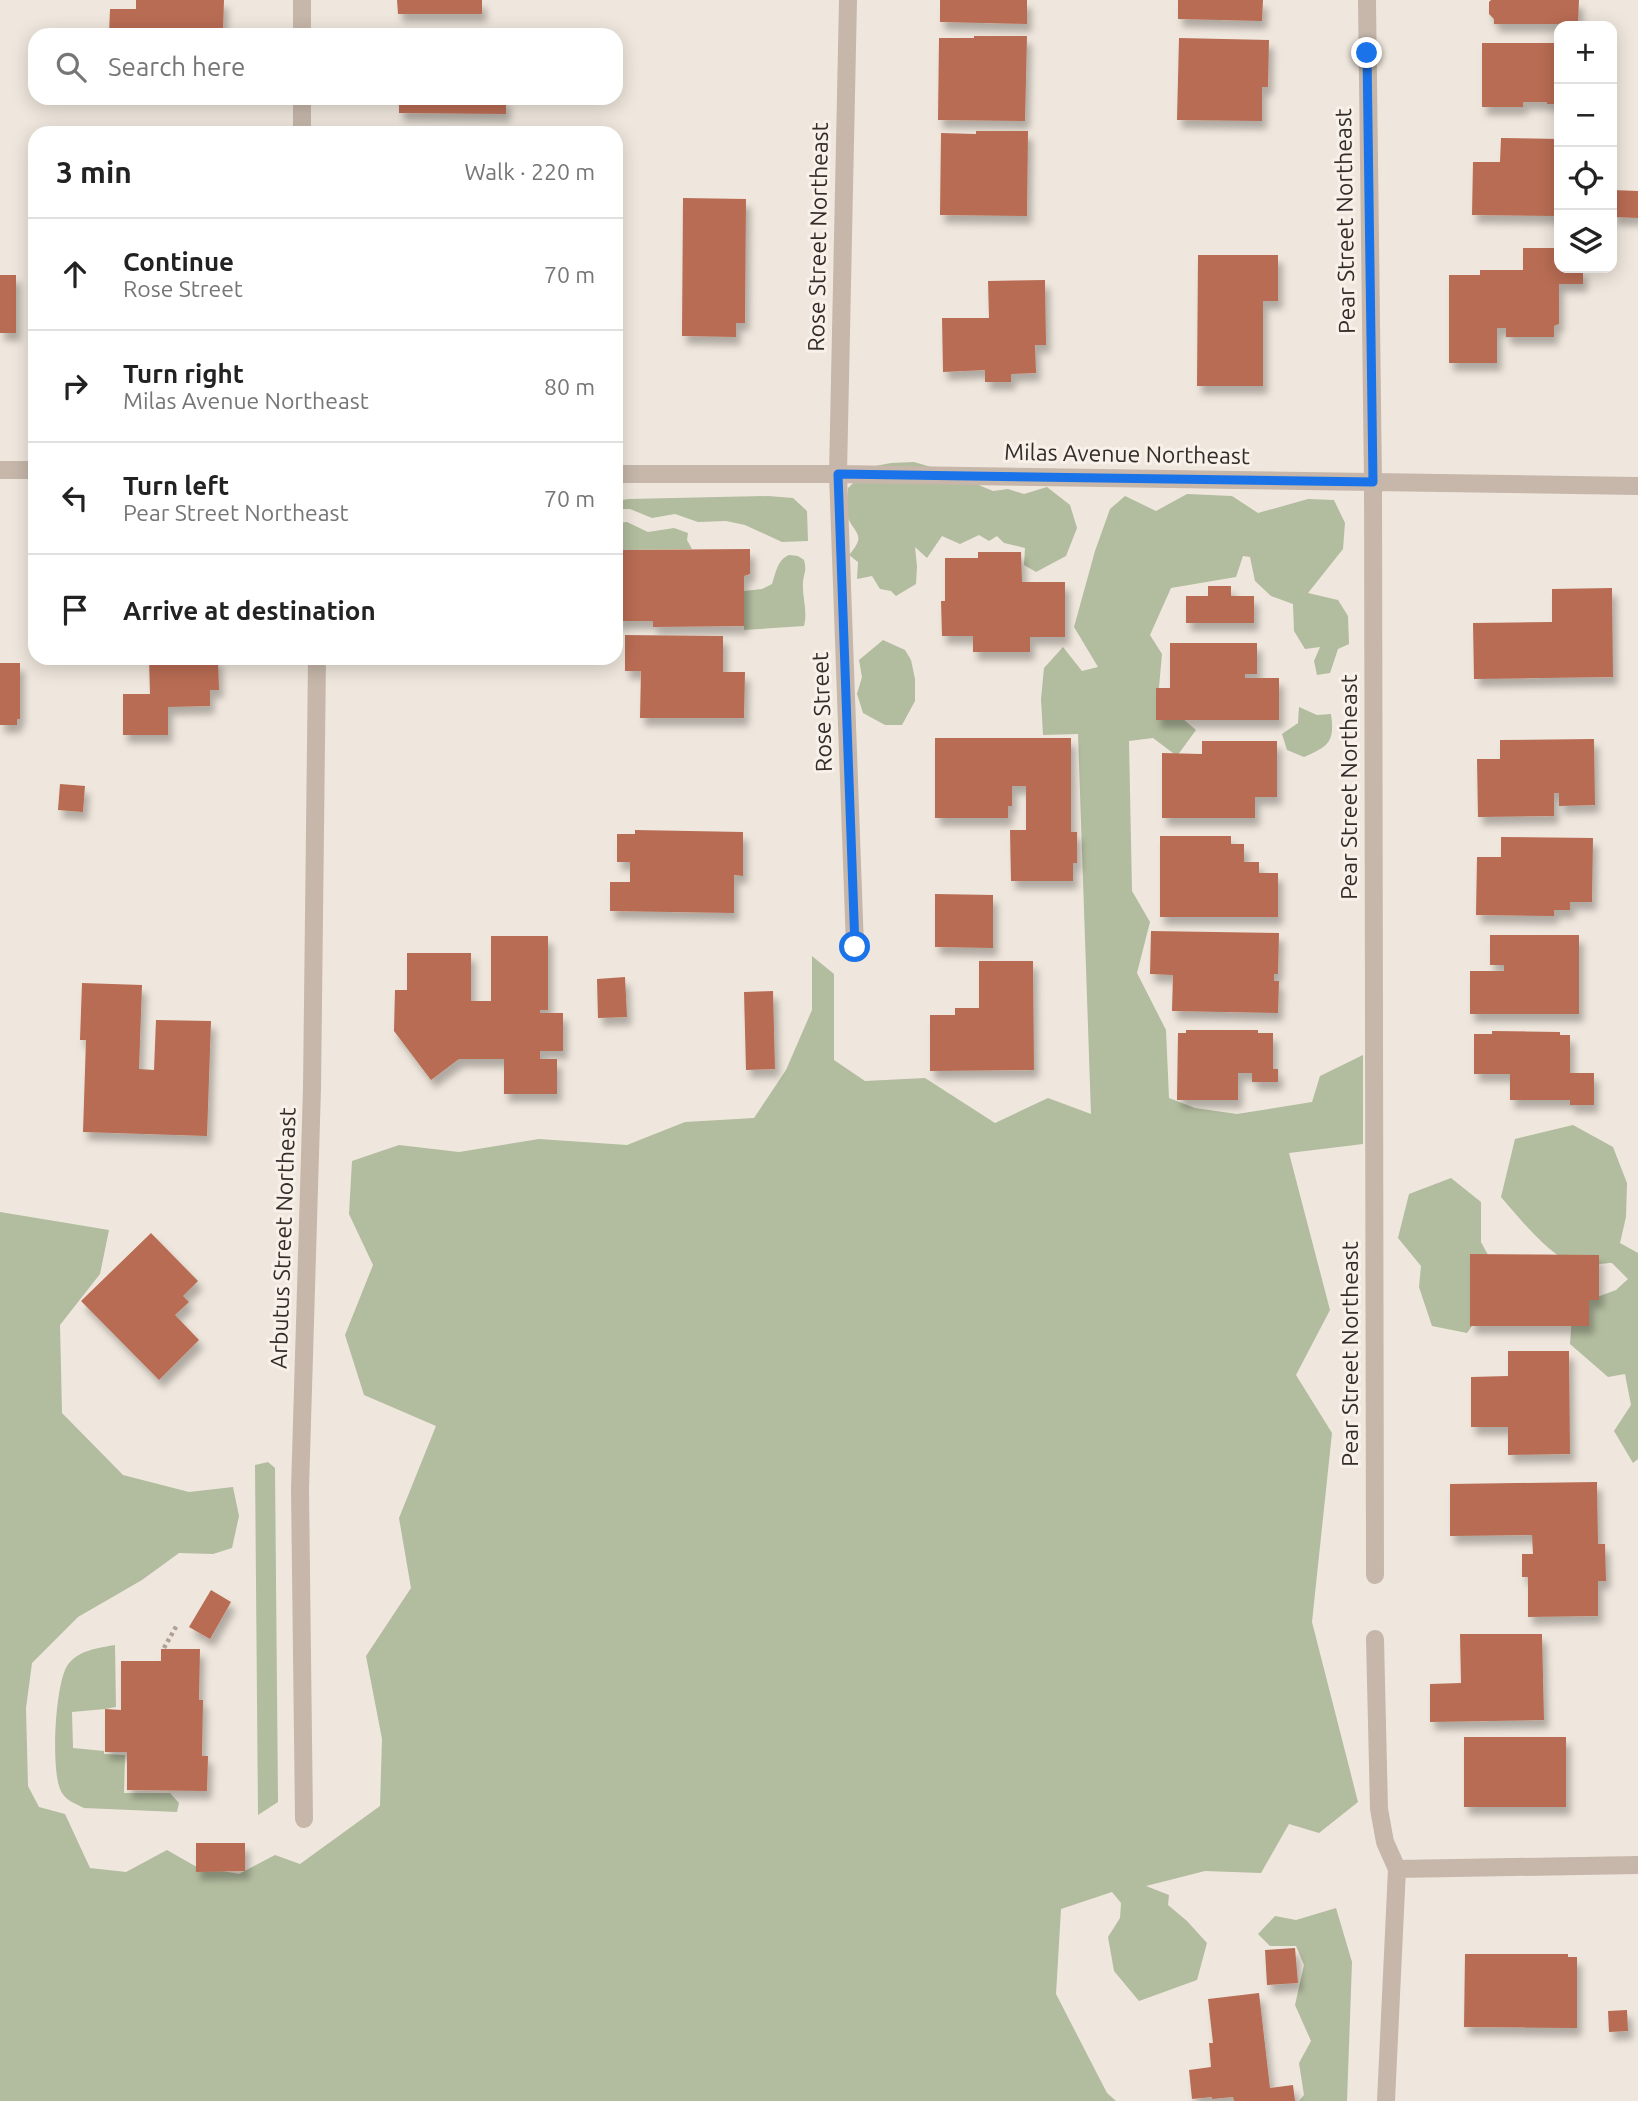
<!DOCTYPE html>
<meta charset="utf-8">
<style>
body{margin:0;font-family:Ubuntu,sans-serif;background:#f6f6f6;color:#222}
.controls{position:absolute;right:21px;top:21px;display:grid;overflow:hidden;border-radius:14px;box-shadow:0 4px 18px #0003}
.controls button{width:63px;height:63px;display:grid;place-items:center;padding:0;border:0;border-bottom:2px solid #e0e0e0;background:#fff;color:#222;font:35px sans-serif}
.stop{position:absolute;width:21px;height:21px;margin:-16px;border:5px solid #1a73e8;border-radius:50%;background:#fff}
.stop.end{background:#1a73e8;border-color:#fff;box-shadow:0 2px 7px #0008}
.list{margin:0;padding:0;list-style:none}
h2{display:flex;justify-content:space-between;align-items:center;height:91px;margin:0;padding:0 28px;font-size:30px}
h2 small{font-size:23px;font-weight:400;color:#767676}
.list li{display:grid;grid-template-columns:46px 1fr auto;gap:21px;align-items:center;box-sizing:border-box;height:112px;padding:0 28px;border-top:2px solid #e0e0e0}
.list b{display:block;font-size:26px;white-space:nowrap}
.list p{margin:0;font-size:23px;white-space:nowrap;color:#767676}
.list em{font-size:23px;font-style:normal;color:#767676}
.icon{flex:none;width:38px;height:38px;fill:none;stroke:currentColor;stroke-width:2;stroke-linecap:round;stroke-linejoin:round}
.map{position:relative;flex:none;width:1638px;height:2101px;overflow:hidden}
.search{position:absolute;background:#fff;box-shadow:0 4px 18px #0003;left:28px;top:28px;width:595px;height:77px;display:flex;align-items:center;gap:18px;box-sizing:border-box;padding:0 24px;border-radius:21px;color:#767676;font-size:26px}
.panel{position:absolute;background:#fff;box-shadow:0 4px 18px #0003;left:28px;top:126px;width:595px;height:539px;border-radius:21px}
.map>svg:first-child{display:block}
.green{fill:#b2bc9e}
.building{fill:#b86c52;filter:url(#shadow)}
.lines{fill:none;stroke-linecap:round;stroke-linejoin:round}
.path{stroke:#b1a194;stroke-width:4.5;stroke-dasharray:3.5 3.5;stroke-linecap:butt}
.street{stroke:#c6b7aa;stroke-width:18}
.route{stroke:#1a73e8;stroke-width:9}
.labels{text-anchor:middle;stroke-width:6;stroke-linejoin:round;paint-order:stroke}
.street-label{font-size:23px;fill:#342c29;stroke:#f7f1e9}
</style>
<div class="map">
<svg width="1638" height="2101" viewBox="0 0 1638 2101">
<defs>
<filter id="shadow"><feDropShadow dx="4.5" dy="8" stdDeviation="3.5" flood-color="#0004"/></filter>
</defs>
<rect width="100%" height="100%" fill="#efe7dd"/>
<!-- green -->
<path class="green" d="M914,462L948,472L993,491L1008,489L1024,494L1047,487L1070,505L1077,528L1066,556L1036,572L1024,565L1025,548L1004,543L997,536L989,541L979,535L960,544L942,536L927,558L915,547L917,566L916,584L896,596L891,591L880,589L872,576L857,579L858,562L849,555C867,534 855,535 847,516C844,509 848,496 848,488L870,467L891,463Z
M1187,494L1232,496L1258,513L1308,499L1334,500L1345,523L1343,549L1308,593L1338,600L1348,616L1349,644L1338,649L1330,673L1317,675L1314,661L1320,647L1305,649L1294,631L1293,604L1271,596L1255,581L1250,557L1243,556L1236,577L1171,588L1150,635L1162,654L1158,698L1196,730L1177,756L1153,738L1129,741L1132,891L1150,922L1137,973L1166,1030L1169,1098L1195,1108L1237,1114L1312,1102L1320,1076L1363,1055V1144L1289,1153L1330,1310L1296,1375L1332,1433L1312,1622L1358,1802L1319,1833L1289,1824L1261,1873L1205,1871L1146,1886L1169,1895L1168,1905L1187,1921L1207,1943L1197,1980L1139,2001L1114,1971L1108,1937L1120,1918L1121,1903L1112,1892L1061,1909L1056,1994L1107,2093L1116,2101H0V1212L109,1230L100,1274L60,1325L62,1413L123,1475L189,1492L233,1487L239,1516L232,1548L213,1554L179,1553L142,1580L78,1617L32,1663L26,1708L28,1786L39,1807L65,1814L90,1868L126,1872L167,1850L195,1866L239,1874L275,1855L300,1864L380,1806L382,1739L366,1656L411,1588L399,1518L436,1426L364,1395L345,1335L373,1265L349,1214L352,1161L399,1145L459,1152L539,1139L627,1145L685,1122L754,1118L786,1070L812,1010V956L834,974V1060L865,1081L925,1078L995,1123L1048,1098L1091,1114L1078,734L1043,735L1041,699L1044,668L1063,647L1082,671L1098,667L1074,627L1095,551L1110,509L1125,496L1156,511Z
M768,496L793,498L807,511L808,541L782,542L745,525L726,521L698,522L675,514L652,518L630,509H616L617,501L628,499Z
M627,522L648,532L674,528L688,533L687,540L692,549L620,550V553L616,552V523Z
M789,555L798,556L804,560C807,571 804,572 803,583C802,598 808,611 804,626L744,630V591L762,589L772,584C776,573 777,560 789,555Z
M883,640L905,650L911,660L915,679V701L902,725H885L863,713L857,694L862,677L859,660Z
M1299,707L1317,715L1331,714C1335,743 1328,746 1304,757L1287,750L1282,734L1298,723Z
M1573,1125L1613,1147L1627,1183L1626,1217L1620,1243L1638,1253V1459L1633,1463L1614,1431L1631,1405L1625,1374L1608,1377L1570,1344L1572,1315L1589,1300L1616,1290L1628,1279L1612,1263C1601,1263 1583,1268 1573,1264C1548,1254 1519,1218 1501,1197L1515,1139Z
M1451,1178L1481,1202V1242L1494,1266L1497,1291L1467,1333L1432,1326L1419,1287L1421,1266L1398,1238L1409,1194Z
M268,1462L275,1468L278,1802L258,1815L255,1465Z
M115,1645L116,1707L105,1709L72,1712L73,1748L104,1751V1754L125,1755L124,1793H170L179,1803L177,1812L84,1808C76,1804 67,1801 62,1793C50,1775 55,1685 67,1666C77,1650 99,1648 115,1645Z
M1336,1908L1352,1962L1347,2101H1299L1304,2095L1299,2063L1311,2041L1295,2005L1304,1965L1296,1946H1270L1258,1934L1275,1916L1296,1920Z"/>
<!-- building -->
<path class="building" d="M136,0H224L223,31H196L195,35H109L110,9H136Z
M397,0H482V14H398Z
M940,0H1027V24L940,22Z
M1178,0H1263L1262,21L1178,19Z
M1491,0H1579L1578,24H1494V19L1489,14V2Z
M974,36H1027L1025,121L938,120L939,38H974Z
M1179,38L1269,40L1268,87H1262V121L1177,120Z
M1482,43H1559V104H1547V102H1523V107H1482Z
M399,98H506V114L399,113Z
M976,131H1028L1027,216L940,215L941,133L976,134Z
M1501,138L1559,139V216L1472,215L1473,162H1500Z
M1612,190L1638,191V218L1612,217Z
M683,198L746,199L745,323H736V337L682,336Z
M1523,248H1559V268H1583V284H1559V324L1554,326V337H1506V328H1497V363H1449V275H1480V270H1523Z
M1198,255H1278V301H1263V386H1197Z
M0,275H16V333H0Z
M1045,280L1046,345H1035L1036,373L1011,374V382H985V370L943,372L942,318H989L988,281Z
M750,549V574L744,576V626L653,627V621H616V574H620V550Z
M978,552H1021L1022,582H1065V637H1030V652H973V636H942L941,601H945V558H978Z
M1208,586H1231V596H1254V623H1186V596H1208Z
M1612,588L1613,677L1474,679L1473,623L1552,622V589Z
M625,635L723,636V672H745L744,718H640L641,671H625Z
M1170,643H1257V674H1245V678H1279V720H1156V688H1170Z
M149,658H218L219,690H210V706L168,707V735H123V694H150Z
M0,663H20V719H17V725H0Z
M935,738H1071V832H1077V863H1073V881H1011L1010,830H1026V786H1012V806H1008V818H935Z
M1594,739L1595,805L1559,806V793H1554V816L1478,817L1477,759H1500V740Z
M1202,741H1277V797H1255V818H1162V753L1202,754Z
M60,784L85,786L83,812L58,810Z
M635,830L743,832V876L734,875V913L610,911V882H630V862H617V834H635Z
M1160,836H1231V844H1244V862H1259V873H1278V917H1160Z
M1501,837L1593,838L1592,902H1570V910H1554V916L1476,915L1477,857H1501Z
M935,894L993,895V948L935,947Z
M1151,931L1279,933L1278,974H1274V981H1279L1278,1013L1172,1011L1173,975L1150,974Z
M1490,935H1579V1014H1470V971H1504V965H1490Z
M491,936H548V1010H540V1013H563V1051H540V1059H557V1094H504V1059H459L431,1080L394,1031L395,990H407V953H471V1001H491Z
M979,961H1033L1034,1070L930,1071V1015H955V1008H979Z
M625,977L627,1017L598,1018L597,979Z
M82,983L142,985L139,1069L154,1070L156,1020L211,1021L207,1136L83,1132L86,1040H80Z
M773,991L775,1069L746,1070L744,992Z
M1186,1030H1258V1033H1273V1069H1278V1082H1252V1073H1238V1100H1177L1178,1033H1186Z
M1492,1031L1560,1032V1035H1570V1073H1594V1105H1570V1100H1510V1074H1474V1034H1492Z
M151,1233L198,1281L183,1296L189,1302L175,1315L199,1340L159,1380L81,1301Z
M1470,1254L1599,1255V1300H1589V1326H1470Z
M1508,1351H1569L1570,1454L1508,1455V1427H1471V1377L1508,1376Z
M1597,1482L1598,1544H1605L1606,1581H1598V1616L1528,1617V1577H1522V1554H1533L1532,1535L1450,1536V1484Z
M211,1590L231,1602L210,1639L189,1627Z
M1460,1634H1542L1544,1720L1430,1722V1684L1461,1683Z
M161,1649H200L199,1700H203L202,1756H208L207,1791L127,1790V1752H105V1709L121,1710V1661H161Z
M1464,1737H1566V1807H1464Z
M196,1843H245V1871L196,1872Z
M1295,1948L1298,1983L1267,1985L1265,1950Z
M1465,1954H1568V1957H1577V2028L1464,2027Z
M1259,1993L1270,2088L1293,2085L1295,2101H1234L1233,2097L1212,2099V2097L1192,2099L1189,2070L1211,2067L1209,2043H1213L1208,1999Z
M1627,2010L1628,2031L1609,2032L1608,2011Z"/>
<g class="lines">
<!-- path -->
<path class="path" d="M164,1648L177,1625"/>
<!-- street -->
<path class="street" d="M302,0V35
M848,0L838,474L855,947
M1367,0L1373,482L1375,1575
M302,98V133
M0,470H35
M616,474H838L1638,486
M1375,1639L1379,1809L1385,1842L1397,1869L1386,2101
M304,1819L300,1489L312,1088L317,658
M1397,1869L1638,1865"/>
</g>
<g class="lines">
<!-- route -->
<path class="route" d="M855,947L838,474L1373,482L1367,53"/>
</g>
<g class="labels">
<!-- street labels -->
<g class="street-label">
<text transform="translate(1345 221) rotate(-91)" y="8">Pear Street Northeast</text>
<text transform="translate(818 237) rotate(-89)" y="8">Rose Street Northeast</text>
<text transform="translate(1127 454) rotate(1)" y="8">Milas Avenue Northeast</text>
<text transform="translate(822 712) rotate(-92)" y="8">Rose Street</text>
<text transform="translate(1349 787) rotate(-90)" y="8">Pear Street Northeast</text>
<text transform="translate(283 1238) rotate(-88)" y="8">Arbutus Street Northeast</text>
<text transform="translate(1350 1354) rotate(-90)" y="8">Pear Street Northeast</text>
</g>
</g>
</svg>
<div class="controls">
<button>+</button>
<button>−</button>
<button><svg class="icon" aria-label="locate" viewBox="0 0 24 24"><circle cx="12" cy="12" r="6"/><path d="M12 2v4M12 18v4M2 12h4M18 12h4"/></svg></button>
<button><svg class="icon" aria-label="layers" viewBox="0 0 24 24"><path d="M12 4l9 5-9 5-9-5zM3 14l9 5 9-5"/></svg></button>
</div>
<div class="stop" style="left:855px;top:947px"></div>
<div class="stop end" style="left:1367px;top:53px"></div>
<div class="search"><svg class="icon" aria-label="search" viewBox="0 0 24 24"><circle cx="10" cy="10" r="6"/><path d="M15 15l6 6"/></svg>Search here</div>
<section class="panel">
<h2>3 min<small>Walk · 220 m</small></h2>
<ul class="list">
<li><svg class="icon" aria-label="ahead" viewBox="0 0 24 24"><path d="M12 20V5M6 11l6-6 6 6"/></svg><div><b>Continue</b><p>Rose Street</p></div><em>70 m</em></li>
<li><svg class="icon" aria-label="right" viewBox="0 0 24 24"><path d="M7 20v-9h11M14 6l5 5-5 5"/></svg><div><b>Turn right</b><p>Milas Avenue Northeast</p></div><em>80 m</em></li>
<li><svg class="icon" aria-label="left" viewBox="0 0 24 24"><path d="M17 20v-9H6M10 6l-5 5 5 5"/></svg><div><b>Turn left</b><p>Pear Street Northeast</p></div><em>70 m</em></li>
<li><svg class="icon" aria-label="arrive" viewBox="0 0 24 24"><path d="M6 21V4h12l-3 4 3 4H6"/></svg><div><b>Arrive at destination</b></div></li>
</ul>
</section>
</div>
